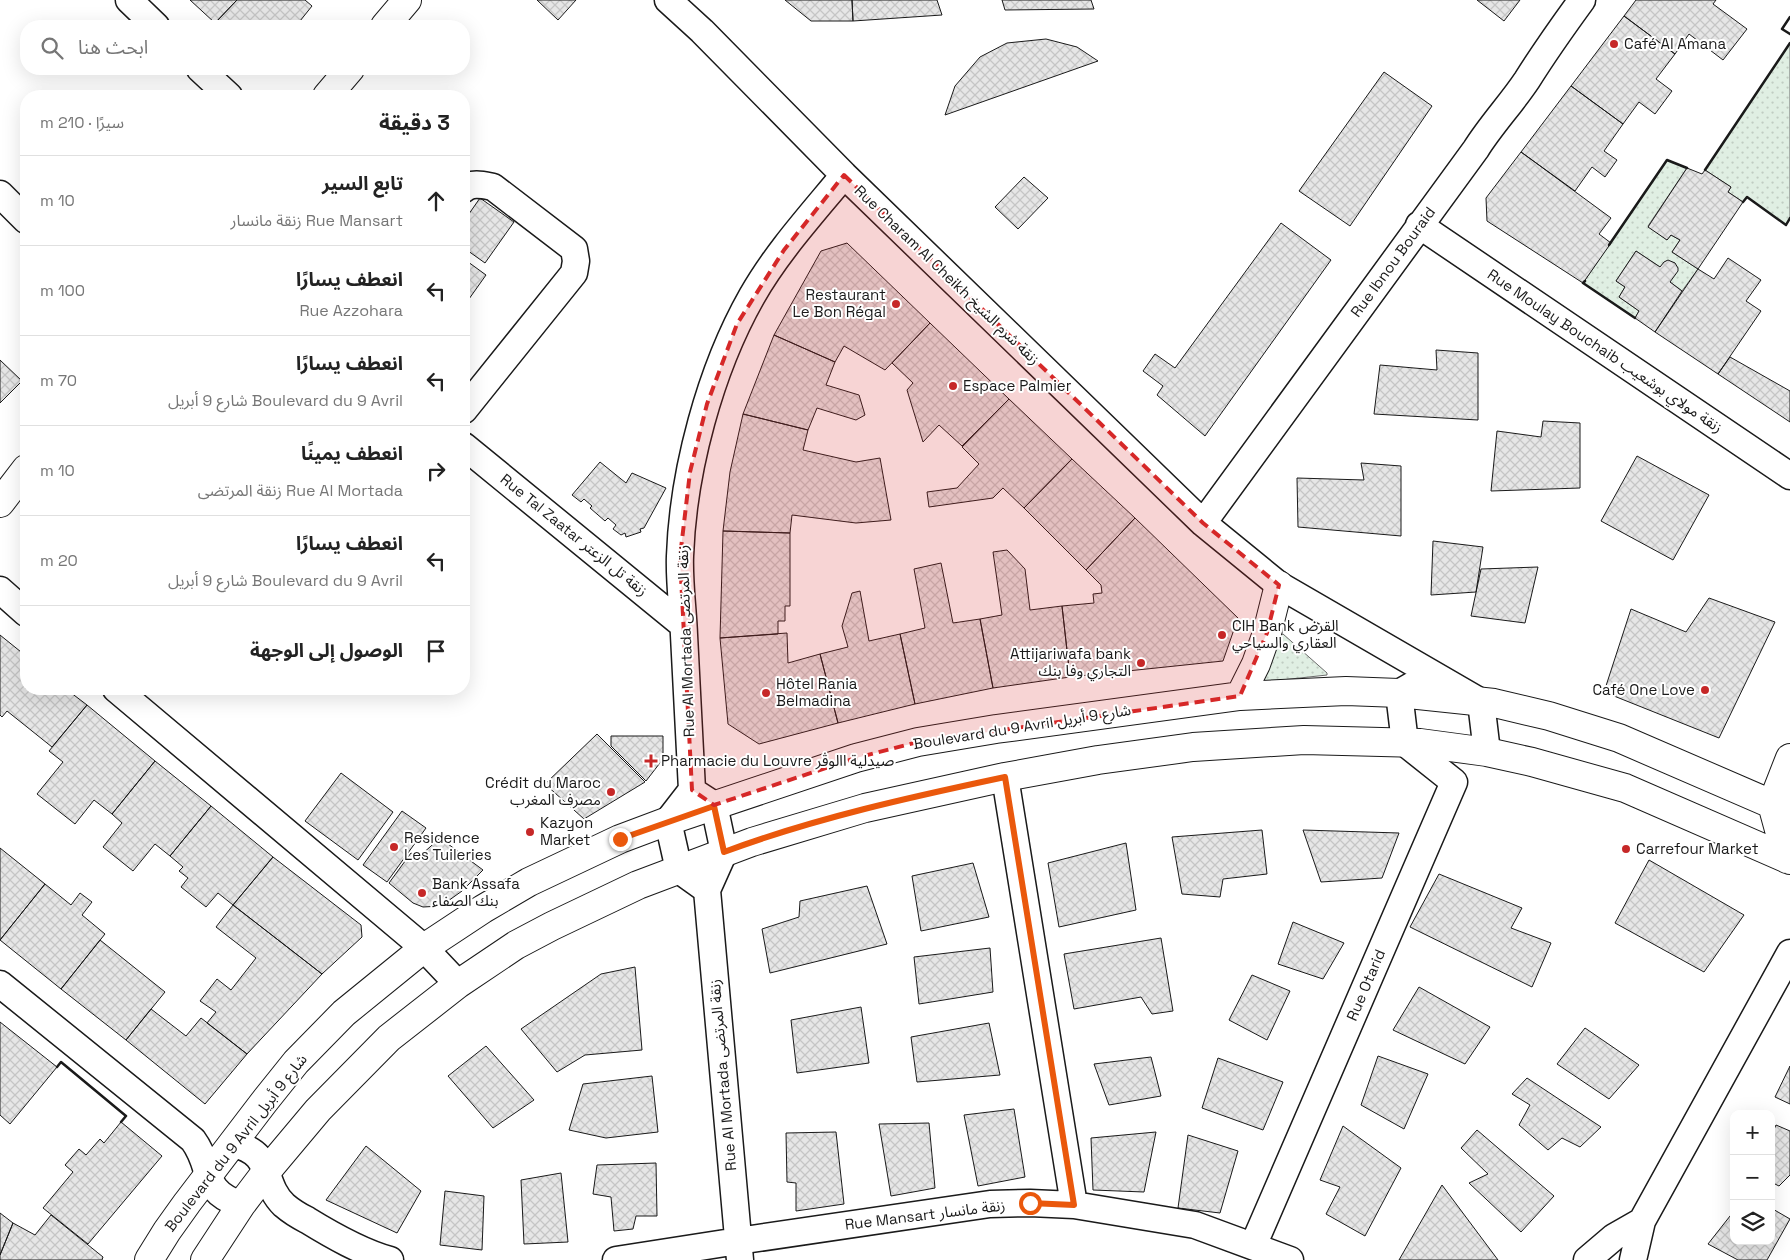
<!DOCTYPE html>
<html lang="ar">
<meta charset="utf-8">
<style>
body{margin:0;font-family:"Space Grotesk","Noto Sans Arabic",sans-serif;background:#f2f2f2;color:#222;direction:rtl}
.controls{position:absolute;right:15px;bottom:15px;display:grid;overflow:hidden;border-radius:10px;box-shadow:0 5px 20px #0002}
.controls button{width:45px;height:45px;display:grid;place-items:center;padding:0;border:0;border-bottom:1px solid #e0e0e0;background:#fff;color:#222;font:25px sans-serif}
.stop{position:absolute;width:15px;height:15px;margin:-11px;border:4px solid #ea580c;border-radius:50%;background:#fff}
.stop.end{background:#ea580c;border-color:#fff;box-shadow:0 1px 5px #0008}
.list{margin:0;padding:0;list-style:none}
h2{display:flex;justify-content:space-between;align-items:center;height:65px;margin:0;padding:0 20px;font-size:21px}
h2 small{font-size:16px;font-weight:400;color:#767676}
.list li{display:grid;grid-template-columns:32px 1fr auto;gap:15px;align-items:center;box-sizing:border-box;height:90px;padding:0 20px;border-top:1px solid #e0e0e0}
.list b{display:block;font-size:19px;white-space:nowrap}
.list p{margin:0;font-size:16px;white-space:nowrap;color:#767676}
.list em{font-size:16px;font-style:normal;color:#767676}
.icon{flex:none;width:28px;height:28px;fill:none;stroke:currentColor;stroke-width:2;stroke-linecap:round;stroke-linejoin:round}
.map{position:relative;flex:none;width:1790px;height:1260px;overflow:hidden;direction:ltr}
.search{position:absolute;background:#fff;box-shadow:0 5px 20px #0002;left:20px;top:20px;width:450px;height:55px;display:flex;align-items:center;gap:12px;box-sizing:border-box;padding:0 18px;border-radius:20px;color:#767676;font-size:19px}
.panel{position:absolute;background:#fff;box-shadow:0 5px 20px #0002;left:20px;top:90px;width:450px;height:605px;border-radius:20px;direction:rtl}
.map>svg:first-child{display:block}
.grass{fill:url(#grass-dots);stroke:#6a6a6a}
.building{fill:url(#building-cross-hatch);stroke:#1a1a1a}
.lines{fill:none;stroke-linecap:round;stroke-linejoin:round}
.minor-casing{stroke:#1a1a1a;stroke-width:29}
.tertiary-casing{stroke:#1a1a1a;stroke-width:30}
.primary-casing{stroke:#1a1a1a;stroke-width:30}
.minor{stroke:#fff;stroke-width:26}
.tertiary{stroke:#fff;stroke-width:28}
.primary{stroke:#fff;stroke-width:28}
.wall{stroke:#1a1a1a;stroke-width:2.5}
.route{stroke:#ea580c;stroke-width:6}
.marked{fill:#d62828;fill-opacity:0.2;stroke:#d62828;stroke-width:4;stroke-dasharray:10 6;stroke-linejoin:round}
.poi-dot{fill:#c62828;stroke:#fff;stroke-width:2}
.labels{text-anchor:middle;stroke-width:4;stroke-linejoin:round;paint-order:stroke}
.poi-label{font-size:15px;fill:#1a1a1a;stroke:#fff;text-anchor:start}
.street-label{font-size:15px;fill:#1a1a1a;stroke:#fff}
</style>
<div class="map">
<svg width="1790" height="1260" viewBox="0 0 1790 1260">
<defs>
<pattern id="grass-dots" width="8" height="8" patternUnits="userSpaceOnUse" patternTransform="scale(1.25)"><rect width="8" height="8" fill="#e0efe3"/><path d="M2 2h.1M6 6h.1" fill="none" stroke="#c0ccc2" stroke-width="1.8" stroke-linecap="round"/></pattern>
<pattern id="building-cross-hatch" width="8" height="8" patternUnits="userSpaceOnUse" patternTransform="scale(1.25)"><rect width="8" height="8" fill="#e6e6e6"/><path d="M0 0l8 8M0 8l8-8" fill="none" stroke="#c5c5c5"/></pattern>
</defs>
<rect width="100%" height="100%" fill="#fff"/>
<!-- grass -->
<path class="grass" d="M1790,43V218L1786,225L1747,197L1743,202L1728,192L1731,187L1705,170Z
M1667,160L1687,168L1648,226L1667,240L1671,235L1680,240L1672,252L1698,269L1682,291L1670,282L1675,263L1666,261L1660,267L1636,251L1616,281L1625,287L1619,297L1639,311L1635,318L1583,283Z
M1283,634L1327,673V675L1263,682V679L1281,635Z"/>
<!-- building -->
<path class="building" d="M190,0H237L215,23Z
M237,0H305L312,6L296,26H217L215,23Z
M537,0H576L558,20Z
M785,0H852L853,21H811Z
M852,0H937L942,15L853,21Z
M1002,0H1091L1094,9L1005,10Z
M1477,0H1520L1504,21Z
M1636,0H1716L1713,4L1747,29L1723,60L1689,34L1675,54L1624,16Z
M1624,16L1675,54L1656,79L1672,91L1655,114L1639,102L1623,124L1571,86Z
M1046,39L1077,47L1098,61L945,115L955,86L980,57L1007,43Z
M1384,72L1432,106L1350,226L1299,191Z
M1571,86L1623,124L1604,151L1617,160L1605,177L1592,167L1575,191L1521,152Z
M1521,152L1611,218L1599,234L1611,243L1583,283L1487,221L1486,198Z
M1687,168L1702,174L1705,170L1731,187L1728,192L1743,202L1698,269L1672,252L1680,240L1671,235L1667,240L1648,227Z
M1024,177L1048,198L1018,229L995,207Z
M480,198L514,222L485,263L464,248V221Z
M1281,223L1331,260L1205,436L1157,395L1163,386L1143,371L1155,354L1175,368Z
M847,243L930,323L885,370L844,346L835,362L774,335L821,251Z
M1636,251L1660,267L1664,262L1668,260L1675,263L1678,268V271L1670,282L1682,291L1655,332L1635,318L1639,311L1619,297L1625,287L1616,281Z
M1728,258L1761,280L1746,301L1761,311L1718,374L1655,332L1698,269L1714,279Z
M464,259L486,275L464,306Z
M930,323L1009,399L962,446L939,425L923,442L907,390L913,383L892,363Z
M774,335L835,362L826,385L859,395L865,415L856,420L817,408L808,430L743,414Z
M1436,350L1478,353V420L1374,414L1380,365L1437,370Z
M1730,357L1790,391V422L1718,374Z
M0,360L22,381L0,403Z
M1009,399L1072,459L1024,508L1003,488L993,498L929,507L927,492L957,488L979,464L962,447Z
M743,414L808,430L803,450L856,462L880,458L891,520L856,523L792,515L790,533L723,531L730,472Z
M1543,421L1580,423V488L1491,491L1497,431L1541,437Z
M1637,456L1709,495L1673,560L1601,521Z
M1072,459L1135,518L1086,570L1024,508Z
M600,462L626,483L632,473L666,488L644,528L640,529L641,532L626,537L625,533L621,535L613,529L616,525L608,518L605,521L590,508L592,506L584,499L581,502L572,495Z
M1361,463L1401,466V536L1298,527L1297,478L1364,480Z
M1135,518L1238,618L1223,661L1070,677L1062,606L1094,603L1093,594L1102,593L1101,585L1086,570Z
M723,531L790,533V606H785V621H778V634L720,638Z
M1433,541L1483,547L1476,592L1431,595Z
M1007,550L1025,569L1030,610L1062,606L1070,677L993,688L980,619L1002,615L993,552Z
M941,563L953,623L980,619L993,688L915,704L900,634L925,628L914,569Z
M1538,567L1525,623L1471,616L1481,569Z
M860,591L869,641L900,634L915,704L838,723L820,654L848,647L842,626L852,593Z
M1709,598L1775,622L1719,738L1604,692L1631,609L1686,632Z
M787,633L788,663L820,654L838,723L759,744L728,724L720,638Z
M0,635L26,656V689H66L87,705L52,747L7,711L2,717L0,715Z
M87,705L155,761L112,814L94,800L75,824L37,794L63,762L49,751Z
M597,734L645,782L584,819L545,784Z
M611,736H663V759L646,781L611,746Z
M155,761L211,806L170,856L155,844L133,871L103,847L122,823L112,814Z
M341,773L393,812L358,860L305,821Z
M211,806L273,857L233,905L218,893L206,907L181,887L188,878L179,871L183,867L170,856Z
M402,811L426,828L387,882L363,865Z
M1262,830L1267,874L1223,879L1220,897L1182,894L1172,837Z
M1303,830L1399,833L1382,878L1321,882Z
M440,838L483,870L462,891L441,906L423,907L413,903L389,883L411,853L416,856L421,855Z
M1126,843L1136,910L1059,927L1048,863Z
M0,848L45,884L0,940Z
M273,857L361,925L362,937L322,974L233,905Z
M1649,860L1744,915L1704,972L1615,923Z
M973,863L989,917L921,931L912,876Z
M1439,874L1522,908L1511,928L1551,943L1532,987L1410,927Z
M45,884L71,905L80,893L92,902L82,915L105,934L61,989L0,940Z
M867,886L887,944L770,973L762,929L799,917L800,901Z
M233,905L322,974L247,1054L207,1023L216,1012L200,1001L217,979L231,990L256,958L216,927Z
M1293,922L1344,943L1323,979L1278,964Z
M1161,938L1173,1011L1152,1014L1141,997L1074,1009L1064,954Z
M100,940L165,992L126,1040L61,989Z
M990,948L993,992L919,1004L914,957Z
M635,967L642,1050L585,1055L557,1072L521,1029L601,974Z
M1252,975L1290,991L1267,1040L1229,1020Z
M1419,987L1490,1027L1465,1064L1393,1030Z
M861,1007L869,1063L797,1073L791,1020Z
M151,1009L186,1036L201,1018L247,1054L205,1104L126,1040Z
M0,1022L57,1067L10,1124L0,1115Z
M989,1023L1000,1075L917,1082L911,1037Z
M1585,1028L1639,1065L1609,1099L1557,1064Z
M486,1046L534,1100L493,1128L448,1076Z
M1378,1056L1428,1074L1404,1129L1361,1105Z
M1151,1057L1161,1096L1109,1105L1094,1064Z
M1218,1058L1283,1082L1263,1130L1202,1108Z
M1790,1066V1104L1775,1097Z
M652,1076L658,1132L606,1138L569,1130L583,1084Z
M1527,1078L1601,1127L1580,1147L1562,1138L1548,1150L1519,1125L1530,1105L1512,1094Z
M1014,1109L1025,1177L978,1186L964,1115Z
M121,1122L162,1156L88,1244L43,1208L73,1172L65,1165L79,1149L86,1155L100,1139L104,1143Z
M929,1123L935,1188L891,1196L879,1124Z
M1776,1125L1790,1131V1175L1779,1186L1771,1182V1136Z
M1343,1126L1401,1168L1365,1236L1326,1214L1340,1187L1320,1180Z
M1477,1130L1554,1196L1521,1232L1469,1183L1488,1174L1461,1148Z
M836,1132L844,1204L796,1211V1183L787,1182L786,1133Z
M1156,1132L1144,1192L1093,1190L1091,1138Z
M1188,1135L1238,1151L1220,1213L1178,1208Z
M366,1146L421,1191L397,1233L326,1200Z
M656,1163L657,1216H636L633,1229L614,1231L611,1197L593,1194L597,1165Z
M561,1173L568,1242L524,1244L521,1180Z
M1442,1185L1498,1260H1399Z
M445,1191L484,1196L482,1250L440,1245Z
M1771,1208L1790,1219L1767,1260H1738L1708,1244L1734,1211V1241H1771Z
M0,1213L13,1223L0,1255Z
M51,1215L103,1257L102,1260H0V1255L13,1223L35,1235Z"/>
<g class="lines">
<!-- minor casing -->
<g class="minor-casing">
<path id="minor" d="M129,0L156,26
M668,0L702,31L844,175L1203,523L1279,585L1481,702L1487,752
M200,69L229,96
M464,189C472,182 483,185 493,187L574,249L576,261L574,273L464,410
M0,194L26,220
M1419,225L1790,476
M464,446L683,625
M1203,523L1476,149C1491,125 1511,104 1527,80C1544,53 1563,26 1582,0
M0,590L26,613
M116,689L424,948L458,984
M1005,777L1074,1205
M697,794L714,805L724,852L707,890L740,1260
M707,890L679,870L668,821L692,790C689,739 687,687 684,635C683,609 679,582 680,556C683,471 710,370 752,296C777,252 812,214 844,175
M0,984L193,1140C215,1170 198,1189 241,1205
M233,1144C275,1153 260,1182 284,1205C291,1211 299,1216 307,1220C333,1236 361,1252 390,1260
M1253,1246L1454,782L1405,743L1399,693L1418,682
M616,1260L738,1241L990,1204L1030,1203L1074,1205L1195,1225L1290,1260
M1587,1260L1614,1237L1642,1221
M1633,1260L1642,1221L1790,953"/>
</g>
<!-- tertiary casing -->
<g class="tertiary-casing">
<path id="tertiary" d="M1240,696L1256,664L1267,633L1279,585
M1787,859L1772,804L1790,758
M149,1260L167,1231L187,1203L264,1102L296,1062L344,1013L424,948L483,909L529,882L620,839L668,821L856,758L918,742L996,729L1240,696L1346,691L1399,693L1494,703L1549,716L1619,738L1790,812
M205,1260L241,1205L266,1172L318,1110L389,1038L458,984L516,945L552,926L638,885L752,842L865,808L1005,777L1098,760L1193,747L1304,740L1420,743L1487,752L1532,762L1625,788L1790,860"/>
</g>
<!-- primary casing -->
<g class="primary-casing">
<path id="primary" d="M385,26L407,0
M327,96L350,69
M0,503L26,469"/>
</g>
<!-- minor -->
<use href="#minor" class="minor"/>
<!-- tertiary -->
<use href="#tertiary" class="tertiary"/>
<!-- primary -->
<use href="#primary" class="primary"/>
<!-- wall -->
<path class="wall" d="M1790,17L1782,29L1790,34
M1705,170L1790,43
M1743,202L1747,197L1786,225L1790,218
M1609,245L1667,160L1687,168
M1585,281L1583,283L1635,318
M57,1067L61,1062L126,1116L121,1122"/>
</g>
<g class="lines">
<!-- route -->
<path class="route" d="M620,839L714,806L724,852C815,818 911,797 1005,777L1074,1205L1030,1203"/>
</g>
<!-- marked area -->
<path class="marked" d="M844,175L1203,523L1279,585L1267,633L1240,696L918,742L856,758L714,805L692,790L680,557L690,472L707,404L737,324L784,250Z"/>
<!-- markers -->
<g class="poi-dot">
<circle cx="1614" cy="44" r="5"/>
<circle cx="896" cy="304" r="5"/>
<circle cx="953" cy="386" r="5"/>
<circle cx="1222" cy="635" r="5"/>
<circle cx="1141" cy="663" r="5"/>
<circle cx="1705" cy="690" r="5"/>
<circle cx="766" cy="693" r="5"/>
<path d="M648.5 753.5h5v5h5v5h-5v5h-5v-5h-5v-5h5z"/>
<circle cx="611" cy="792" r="5"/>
<circle cx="530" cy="832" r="5"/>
<circle cx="394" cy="847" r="5"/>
<circle cx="1626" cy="849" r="5"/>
<circle cx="422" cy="893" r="5"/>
</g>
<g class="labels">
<!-- poi labels -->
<g class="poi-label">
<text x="1624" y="49">Café Al Amana</text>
<text x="886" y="300" text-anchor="end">Restaurant<tspan x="886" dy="17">Le Bon Régal</tspan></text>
<text x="963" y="391">Espace Palmier</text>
<text x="1232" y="631">CIH Bank القرض<tspan x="1232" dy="17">العقاري والسياحي</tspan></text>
<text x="1131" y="659" text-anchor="end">Attijariwafa bank<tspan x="1131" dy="17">التجاري وفا بنك</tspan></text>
<text x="776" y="689">Hôtel Rania<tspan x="776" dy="17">Belmadina</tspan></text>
<text x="1695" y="695" text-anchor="end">Café One Love</text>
<text x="661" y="766">Pharmacie du Louvre صيدلية االوڤر</text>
<text x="601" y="788" text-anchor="end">Crédit du Maroc<tspan x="601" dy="17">مصرف المغرب</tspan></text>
<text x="540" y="828">Kazyon<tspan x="540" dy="17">Market</tspan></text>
<text x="404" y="843">Residence<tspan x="404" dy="17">Les Tuileries</tspan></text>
<text x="1636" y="854">Carrefour Market</text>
<text x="432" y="889">Bank Assafa<tspan x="432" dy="17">بنك الصفاء</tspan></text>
</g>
<!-- street labels -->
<g class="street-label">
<text transform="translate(1393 262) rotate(-54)" y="5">Rue Ibnou Bouraid</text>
<text transform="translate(947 275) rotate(44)" y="5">Rue Charam Al Cheikh زنقة شرم الشيخ</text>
<text transform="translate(1605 351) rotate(34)" y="5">Rue Moulay Bouchaib زنقة مولاي بوشعيب</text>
<text transform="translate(574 535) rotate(39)" y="5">Rue Tal Zaatar زنقة تل الزعتر</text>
<text transform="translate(686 641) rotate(-92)" y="5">Rue Al Mortada زنقة المرتضى</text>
<text transform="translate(1022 727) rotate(-9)" y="5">Boulevard du 9 Avril شارع 9 أبريل</text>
<text transform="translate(1366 985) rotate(-67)" y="5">Rue Otarid</text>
<text transform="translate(723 1075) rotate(-95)" y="5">Rue Al Mortada زنقة المرتضى</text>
<text transform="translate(236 1143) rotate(-52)" y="5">Boulevard du 9 Avril شارع 9 أبريل</text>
<text transform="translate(925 1215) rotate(-7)" y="5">Rue Mansart زنقة مانسار</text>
</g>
</g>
</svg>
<div class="controls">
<button>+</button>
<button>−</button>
<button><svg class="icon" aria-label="layers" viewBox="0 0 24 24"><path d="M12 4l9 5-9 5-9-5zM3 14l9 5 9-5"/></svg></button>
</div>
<div class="stop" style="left:1030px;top:1203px"></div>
<div class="stop end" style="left:620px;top:839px"></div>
<div class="search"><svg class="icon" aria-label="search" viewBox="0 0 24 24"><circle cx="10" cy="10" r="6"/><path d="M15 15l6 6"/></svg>ابحث هنا</div>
<section class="panel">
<h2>3 دقيقة<small>سيرًا · 210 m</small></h2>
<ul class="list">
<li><svg class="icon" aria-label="ahead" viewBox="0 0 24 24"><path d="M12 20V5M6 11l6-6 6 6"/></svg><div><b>تابع السير</b><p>Rue Mansart زنقة مانسار</p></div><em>10 m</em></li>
<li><svg class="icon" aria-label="left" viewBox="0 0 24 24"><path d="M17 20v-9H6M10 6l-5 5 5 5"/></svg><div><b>انعطف يسارًا</b><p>Rue Azzohara</p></div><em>100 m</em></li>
<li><svg class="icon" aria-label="left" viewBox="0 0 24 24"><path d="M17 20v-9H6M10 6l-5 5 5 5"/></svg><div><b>انعطف يسارًا</b><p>Boulevard du 9 Avril شارع 9 أبريل</p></div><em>70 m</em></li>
<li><svg class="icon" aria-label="right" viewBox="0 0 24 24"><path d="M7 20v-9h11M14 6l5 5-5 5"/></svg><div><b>انعطف يمينًا</b><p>Rue Al Mortada زنقة المرتضى</p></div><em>10 m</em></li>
<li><svg class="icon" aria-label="left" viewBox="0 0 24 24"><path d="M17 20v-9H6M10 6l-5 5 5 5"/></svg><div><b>انعطف يسارًا</b><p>Boulevard du 9 Avril شارع 9 أبريل</p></div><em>20 m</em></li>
<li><svg class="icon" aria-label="arrive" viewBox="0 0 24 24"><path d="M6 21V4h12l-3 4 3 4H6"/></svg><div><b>الوصول إلى الوجهة</b></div></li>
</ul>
</section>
</div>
